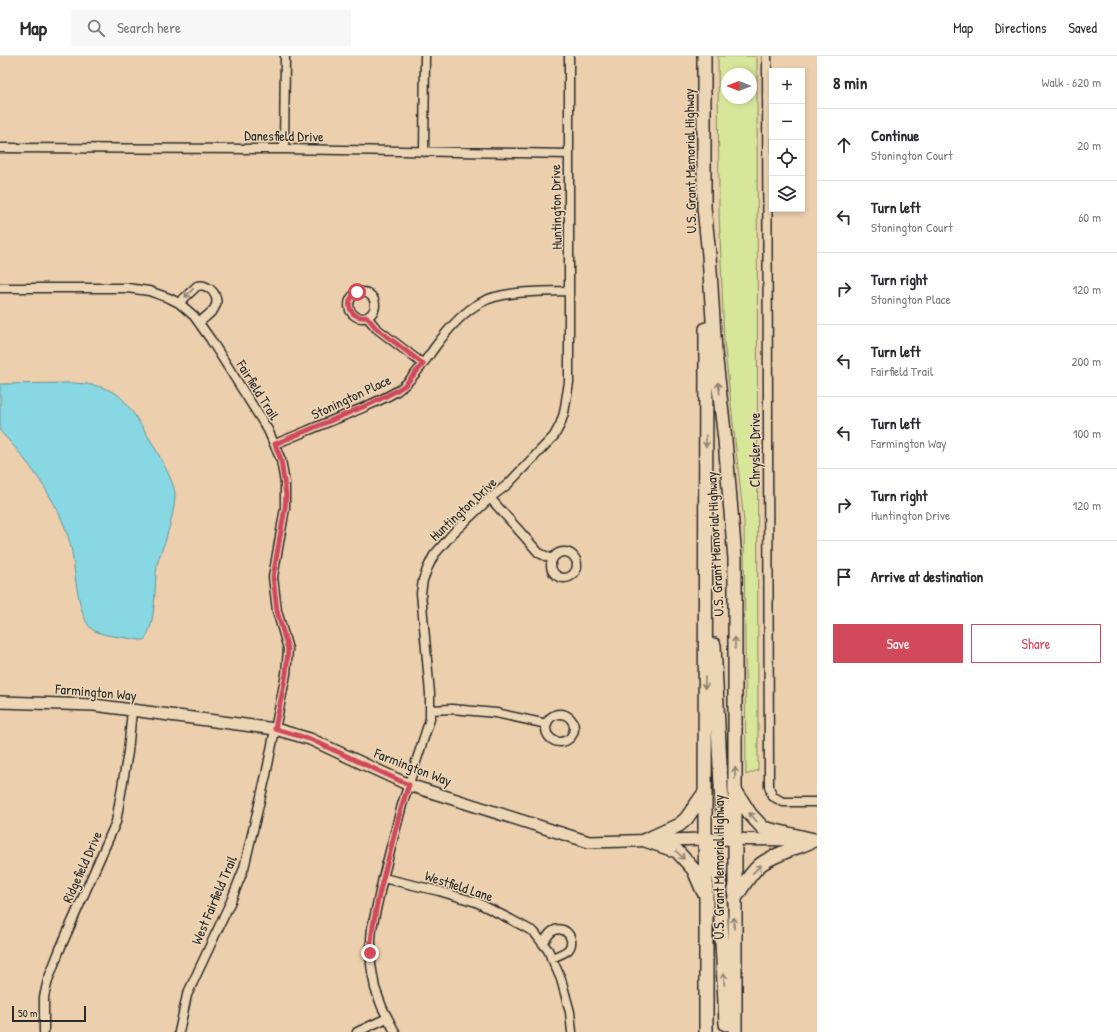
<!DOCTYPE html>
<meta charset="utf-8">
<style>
body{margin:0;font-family:"Patrick Hand",sans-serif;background:#f7f7f7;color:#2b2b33}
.controls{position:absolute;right:12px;top:12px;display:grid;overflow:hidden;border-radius:0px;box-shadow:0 2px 6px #0003}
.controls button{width:36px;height:36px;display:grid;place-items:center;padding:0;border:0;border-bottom:1px solid #e1e1e2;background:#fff;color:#2b2b33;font:20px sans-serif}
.compass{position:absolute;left:721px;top:12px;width:36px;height:36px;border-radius:50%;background:#fff;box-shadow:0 2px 6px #0003;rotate:270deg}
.scale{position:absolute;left:12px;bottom:10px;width:74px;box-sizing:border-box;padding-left:4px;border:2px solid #2b2b2b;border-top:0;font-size:11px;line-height:14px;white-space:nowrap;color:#2b2b2b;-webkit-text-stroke:3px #edd6b5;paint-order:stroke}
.stop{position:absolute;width:12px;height:12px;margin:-9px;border:3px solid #d1495b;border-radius:50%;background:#fff}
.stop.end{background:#d1495b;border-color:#fff;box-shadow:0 1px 4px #0008}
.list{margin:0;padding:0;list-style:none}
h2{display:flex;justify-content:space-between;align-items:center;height:52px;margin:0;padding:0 16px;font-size:17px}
h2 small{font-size:13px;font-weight:400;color:#7c7c81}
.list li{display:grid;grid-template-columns:26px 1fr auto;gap:12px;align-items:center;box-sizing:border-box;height:72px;padding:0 16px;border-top:1px solid #e1e1e2}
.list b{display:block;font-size:15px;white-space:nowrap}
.list p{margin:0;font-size:13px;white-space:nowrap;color:#7c7c81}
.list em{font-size:13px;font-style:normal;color:#7c7c81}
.actions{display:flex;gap:8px;padding:12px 16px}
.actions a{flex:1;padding:9px 0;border:1px solid #d1495b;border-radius:0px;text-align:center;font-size:14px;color:#d1495b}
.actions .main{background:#d1495b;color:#fff}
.icon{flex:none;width:22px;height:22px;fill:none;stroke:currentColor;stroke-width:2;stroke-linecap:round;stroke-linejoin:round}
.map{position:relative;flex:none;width:817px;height:976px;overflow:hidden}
header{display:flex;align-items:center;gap:24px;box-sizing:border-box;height:56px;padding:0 20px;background:#fff;border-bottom:1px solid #e1e1e2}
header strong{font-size:19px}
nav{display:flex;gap:22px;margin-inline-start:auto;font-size:14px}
.search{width:280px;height:36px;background:#f7f7f7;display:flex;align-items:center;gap:10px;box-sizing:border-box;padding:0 14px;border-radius:0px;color:#7c7c81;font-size:15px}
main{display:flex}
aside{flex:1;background:#fff}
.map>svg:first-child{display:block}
.green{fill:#d8e69a;stroke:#828862;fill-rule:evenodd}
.water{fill:#88d8e3;stroke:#639399}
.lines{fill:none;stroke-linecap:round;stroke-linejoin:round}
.minor-casing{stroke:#2b2b2b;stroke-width:11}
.tertiary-casing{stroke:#2b2b2b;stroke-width:14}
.primary-casing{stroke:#2b2b2b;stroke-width:16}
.minor{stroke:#edd6b5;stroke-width:8}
.tertiary{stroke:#edd6b5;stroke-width:11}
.primary{stroke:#edd6b5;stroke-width:13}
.oneway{stroke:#8c8070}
.route{stroke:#d1495b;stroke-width:5}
.labels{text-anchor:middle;stroke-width:3;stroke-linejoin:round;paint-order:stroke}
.street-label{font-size:14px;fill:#2b2b2b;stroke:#edd6b5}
</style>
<header>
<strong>Map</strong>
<div class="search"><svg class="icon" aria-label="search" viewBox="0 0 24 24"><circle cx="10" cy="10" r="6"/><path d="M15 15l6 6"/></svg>Search here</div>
<nav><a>Map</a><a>Directions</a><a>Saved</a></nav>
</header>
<main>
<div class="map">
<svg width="817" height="976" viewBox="0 0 817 976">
<rect width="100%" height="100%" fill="#eccfad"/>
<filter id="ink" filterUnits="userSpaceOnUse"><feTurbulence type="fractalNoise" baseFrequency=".025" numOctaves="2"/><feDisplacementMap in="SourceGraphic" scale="8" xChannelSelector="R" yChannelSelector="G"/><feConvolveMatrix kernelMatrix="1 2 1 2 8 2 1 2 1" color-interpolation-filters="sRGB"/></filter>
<g filter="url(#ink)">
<!-- green -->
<path class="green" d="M718,0H757L758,714L746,719L744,466L724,285L719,152ZM727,18H751V42H727Z"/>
<!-- water -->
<path class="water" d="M68,327C85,327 103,329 118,339C131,348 175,422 175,438C175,454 169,471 165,486C162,493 159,501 157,509C154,529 157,567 144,584H140C127,581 104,581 93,574C78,564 75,514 72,496C64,453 30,406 0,375V328Z"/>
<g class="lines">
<!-- minor casing -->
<g class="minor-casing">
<path id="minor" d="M767,0L769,730L772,740L783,746H817
M0,92L284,93L568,98
M284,93L285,0
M424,96L425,0
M0,232H127L149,235L169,242L179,247L194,260L211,284L268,374L281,404L285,427V452L273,521L277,555L288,593L286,618L266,719L244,812L231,845L187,939L179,976
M349 249a13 13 0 1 1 26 0a13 13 0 1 1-26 0Z
M179,247L197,230C209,227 222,241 214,253C210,258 204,262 200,266
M367,261L376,272L423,308
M275,388C300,378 325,367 351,357C366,350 383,344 397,335C413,324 424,306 435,291C446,276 463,256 480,247C503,234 543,236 569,235
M490,442L539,497L552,503
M551 509a13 13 0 1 1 26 0a13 13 0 1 1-26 0Z
M431,654L452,653L496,657L547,668
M546 672a14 14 0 1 1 28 0a14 14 0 1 1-28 0Z
M383,822L439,835L476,846L510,863L534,876L548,894L561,923L570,956L572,976
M543,887C546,883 549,877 553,875C565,868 577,884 568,894C563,898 557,900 551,902
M44,976V941L48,924L60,893L116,766L128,696L132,654
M357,976L387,962
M395,976L382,951L375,932L371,909V883L372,872L383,822L402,749L430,663V638L421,537L423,524L428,511L434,499L454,476L490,442L507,429L554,380L560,369L564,357L569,326V0"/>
</g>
<!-- tertiary casing -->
<g class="tertiary-casing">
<path id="tertiary" d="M0,646L94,649L275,673L310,683L409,729L589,786L705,783L799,784"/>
</g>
<!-- primary casing -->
<g class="primary-casing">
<path id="primary" d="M704,0V151L709,199L715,296L725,384L735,503V976
M706,273L705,783L706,841V976
M714,589L722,749L728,772L732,780
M735,734L750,758L763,772L814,784
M645,784L677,795L694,814L703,835
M646,784L679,769L686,763L705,736
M707,786L713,794L719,822L726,968
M734,844C742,832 749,818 760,809C772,799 799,791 814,784"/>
</g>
<!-- minor -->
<use href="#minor" class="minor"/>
<!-- tertiary -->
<use href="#tertiary" class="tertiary"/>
<!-- primary -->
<use href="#primary" class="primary"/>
</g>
<!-- one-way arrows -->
<defs><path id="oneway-shaft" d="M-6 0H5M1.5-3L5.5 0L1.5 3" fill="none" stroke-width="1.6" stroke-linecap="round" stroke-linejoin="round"/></defs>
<g class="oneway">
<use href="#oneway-shaft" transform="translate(189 237) rotate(134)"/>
<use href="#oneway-shaft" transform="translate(719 332) rotate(-97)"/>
<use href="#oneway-shaft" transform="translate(706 385) rotate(90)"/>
<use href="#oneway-shaft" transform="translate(735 587) rotate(-90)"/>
<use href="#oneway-shaft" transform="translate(705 627) rotate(90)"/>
<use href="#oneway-shaft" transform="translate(735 717) rotate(-90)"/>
<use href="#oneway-shaft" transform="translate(753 761) rotate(-131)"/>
<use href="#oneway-shaft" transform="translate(680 799) rotate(45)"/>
<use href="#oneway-shaft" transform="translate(757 813) rotate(-44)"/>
<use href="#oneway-shaft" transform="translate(734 867) rotate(-90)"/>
<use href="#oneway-shaft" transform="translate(724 923) rotate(-93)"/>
</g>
</g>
<g class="lines" filter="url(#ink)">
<!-- route -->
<path class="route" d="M357,236C343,245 350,264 367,261L376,272L423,308L405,329L396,335L370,348L275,388L281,404L286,439L285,452L273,521L277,555L288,593L286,618L275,673L310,683L409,729C400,752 395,776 389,800C380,832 372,864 370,897"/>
</g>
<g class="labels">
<!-- street labels -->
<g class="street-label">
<text transform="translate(284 80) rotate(1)" y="5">Danesfield Drive</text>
<text transform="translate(690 105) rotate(-91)" y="5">U.S. Grant Memorial Highway</text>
<text transform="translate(556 151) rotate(-91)" y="5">Huntington Drive</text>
<text transform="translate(258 334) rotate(58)" y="5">Fairfield Trail</text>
<text transform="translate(351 341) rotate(-25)" y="5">Stonington Place</text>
<text transform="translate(755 394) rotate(-90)" y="5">Chrysler Drive</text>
<text transform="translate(463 453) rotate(-43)" y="5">Huntington Drive</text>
<text transform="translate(715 488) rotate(-93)" y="5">U.S. Grant Memorial Highway</text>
<text transform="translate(96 636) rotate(5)" y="5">Farmington Way</text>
<text transform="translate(413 711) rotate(21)" y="5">Farmington Way</text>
<text transform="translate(82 811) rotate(-66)" y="5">Ridgefield Drive</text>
<text transform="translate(719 811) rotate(-90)" y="5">U.S. Grant Memorial Highway</text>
<text transform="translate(459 830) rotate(18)" y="5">Westfield Lane</text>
<text transform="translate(214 844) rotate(-67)" y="5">West Fairfield Trail</text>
</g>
</g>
</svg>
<div class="controls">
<button>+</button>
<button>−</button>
<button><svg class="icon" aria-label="locate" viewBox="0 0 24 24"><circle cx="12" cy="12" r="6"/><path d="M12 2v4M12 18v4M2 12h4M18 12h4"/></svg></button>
<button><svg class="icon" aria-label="layers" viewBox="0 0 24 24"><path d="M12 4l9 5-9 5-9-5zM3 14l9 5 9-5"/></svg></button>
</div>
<svg class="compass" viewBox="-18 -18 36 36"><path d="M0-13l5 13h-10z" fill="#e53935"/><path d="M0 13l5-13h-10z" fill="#7c7c81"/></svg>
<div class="scale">50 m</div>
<div class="stop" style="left:357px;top:236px"></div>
<div class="stop end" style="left:370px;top:897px"></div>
</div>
<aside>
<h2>8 min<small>Walk · 620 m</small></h2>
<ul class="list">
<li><svg class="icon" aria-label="ahead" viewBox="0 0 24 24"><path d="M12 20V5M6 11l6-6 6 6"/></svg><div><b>Continue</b><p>Stonington Court</p></div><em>20 m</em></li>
<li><svg class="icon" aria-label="left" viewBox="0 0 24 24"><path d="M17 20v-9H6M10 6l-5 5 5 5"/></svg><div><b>Turn left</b><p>Stonington Court</p></div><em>60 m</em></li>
<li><svg class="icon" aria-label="right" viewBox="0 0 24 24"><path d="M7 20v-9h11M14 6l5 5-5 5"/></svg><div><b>Turn right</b><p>Stonington Place</p></div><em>120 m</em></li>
<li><svg class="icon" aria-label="left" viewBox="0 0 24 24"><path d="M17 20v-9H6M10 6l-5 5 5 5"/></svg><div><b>Turn left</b><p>Fairfield Trail</p></div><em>200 m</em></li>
<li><svg class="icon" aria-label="left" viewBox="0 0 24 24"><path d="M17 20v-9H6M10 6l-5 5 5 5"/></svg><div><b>Turn left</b><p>Farmington Way</p></div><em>100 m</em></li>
<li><svg class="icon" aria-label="right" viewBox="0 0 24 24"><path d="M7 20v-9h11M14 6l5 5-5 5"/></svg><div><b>Turn right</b><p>Huntington Drive</p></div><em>120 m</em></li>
<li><svg class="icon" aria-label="arrive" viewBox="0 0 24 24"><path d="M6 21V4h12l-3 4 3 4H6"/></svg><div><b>Arrive at destination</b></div></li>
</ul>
<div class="actions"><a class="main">Save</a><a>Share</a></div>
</aside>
</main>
